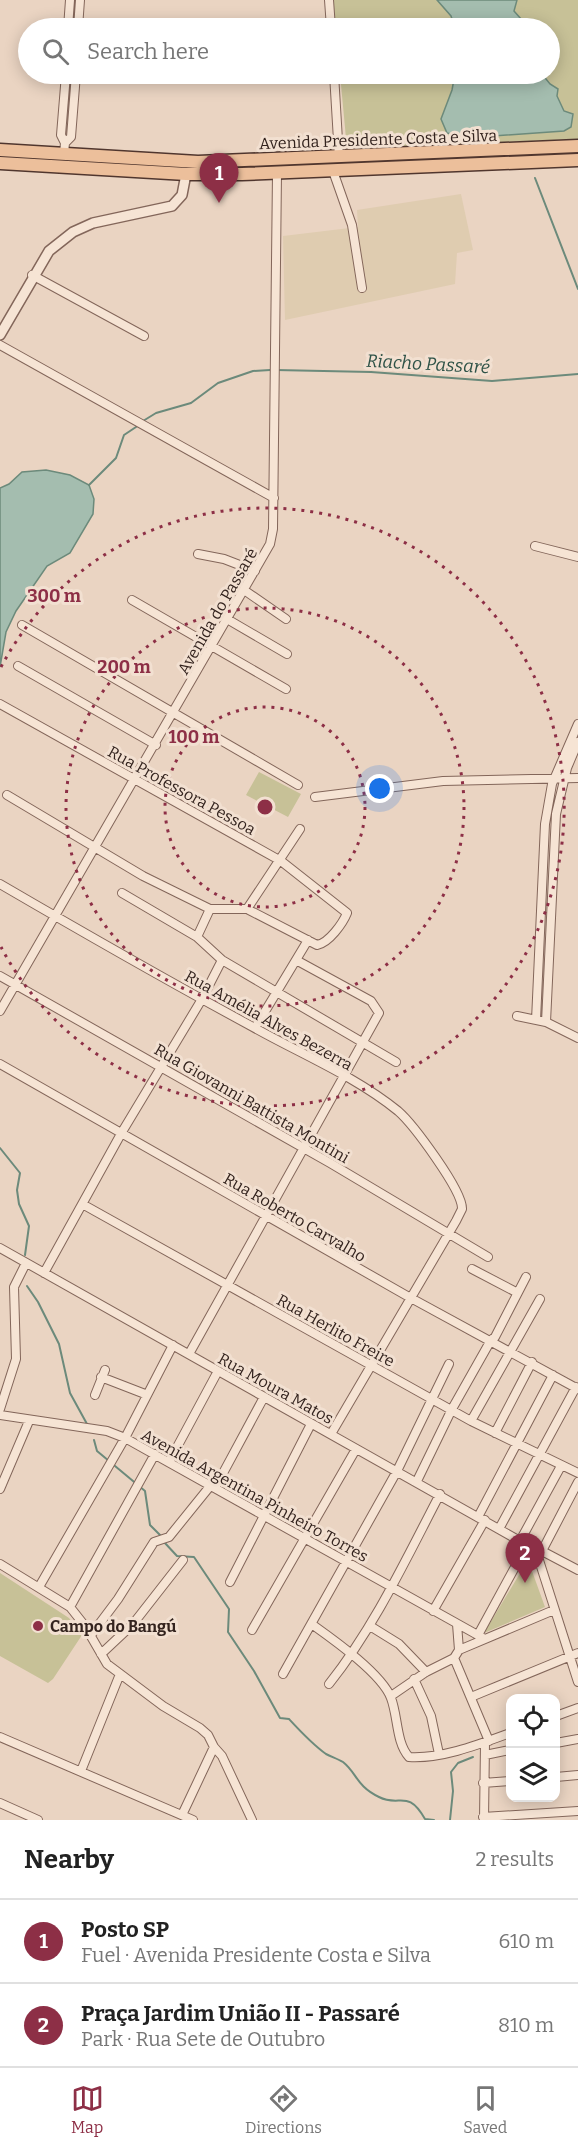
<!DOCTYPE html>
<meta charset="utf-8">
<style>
body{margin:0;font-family:Bitter,serif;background:#f2f2f2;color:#222}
.controls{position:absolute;right:18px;bottom:18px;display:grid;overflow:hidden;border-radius:12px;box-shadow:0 3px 15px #0003}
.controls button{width:54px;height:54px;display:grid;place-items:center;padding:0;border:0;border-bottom:2px solid #e0e0e0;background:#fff;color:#222;font:30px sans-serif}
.you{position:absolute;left:380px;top:789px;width:21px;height:21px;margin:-15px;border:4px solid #fff;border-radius:50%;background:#1a73e8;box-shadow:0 0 0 9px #1a73e833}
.badge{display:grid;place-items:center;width:39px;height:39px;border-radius:50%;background:#8d2f46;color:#fff;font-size:20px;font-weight:700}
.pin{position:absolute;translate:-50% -50px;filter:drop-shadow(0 2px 3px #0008)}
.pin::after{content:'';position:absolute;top:32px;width:21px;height:18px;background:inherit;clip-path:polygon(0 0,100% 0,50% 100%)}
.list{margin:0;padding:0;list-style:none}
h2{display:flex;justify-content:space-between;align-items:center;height:78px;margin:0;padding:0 24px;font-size:26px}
h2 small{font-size:20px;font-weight:400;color:#767676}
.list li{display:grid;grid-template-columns:39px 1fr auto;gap:18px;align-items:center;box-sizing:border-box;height:84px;padding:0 24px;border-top:2px solid #e0e0e0}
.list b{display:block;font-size:22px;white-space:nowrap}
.list p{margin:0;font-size:20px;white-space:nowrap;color:#767676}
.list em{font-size:20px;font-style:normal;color:#767676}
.icon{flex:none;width:33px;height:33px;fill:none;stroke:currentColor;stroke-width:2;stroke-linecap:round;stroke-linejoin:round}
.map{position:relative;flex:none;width:578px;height:1820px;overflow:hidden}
.search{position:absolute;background:#fff;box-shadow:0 3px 15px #0003;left:18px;right:18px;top:18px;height:66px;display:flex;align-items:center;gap:15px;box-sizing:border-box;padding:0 21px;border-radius:33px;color:#767676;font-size:22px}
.sheet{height:246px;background:#fff}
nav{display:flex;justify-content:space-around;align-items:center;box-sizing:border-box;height:84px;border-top:2px solid #e0e0e0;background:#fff;font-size:16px;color:#767676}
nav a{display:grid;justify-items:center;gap:3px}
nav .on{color:#8d2f46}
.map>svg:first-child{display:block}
.farmland{fill:#dfccb0}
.green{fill:#c7c197}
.water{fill:#a4bdaf;stroke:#6c8a7b;stroke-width:1.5}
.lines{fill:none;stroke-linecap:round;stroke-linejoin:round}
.stream{stroke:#6c8a7b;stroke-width:2}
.minor-casing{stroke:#83665a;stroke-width:10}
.tertiary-casing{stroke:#83665a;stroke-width:12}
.primary-casing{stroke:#50362e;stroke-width:15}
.minor{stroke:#f6e4d4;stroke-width:8}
.tertiary{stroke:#f6e4d4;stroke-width:9}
.primary{stroke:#ecbf9b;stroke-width:12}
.ring{fill:none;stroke:#8d2f46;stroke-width:3;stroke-dasharray:3 6}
.poi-dot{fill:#8d2f46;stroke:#f2e0d1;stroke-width:2}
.labels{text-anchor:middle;stroke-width:6;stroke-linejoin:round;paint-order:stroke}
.street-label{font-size:16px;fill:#33231e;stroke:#f2e0d1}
.poi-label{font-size:16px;font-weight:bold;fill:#33231e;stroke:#f2e0d1;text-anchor:start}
.water-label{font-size:18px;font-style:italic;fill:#2e5247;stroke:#f2e0d1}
.centre{fill:#8d2f46;stroke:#f2e0d1;stroke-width:3}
.ring-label{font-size:18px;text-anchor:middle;font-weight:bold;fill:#8d2f46;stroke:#f2e0d1;stroke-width:6;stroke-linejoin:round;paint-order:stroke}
</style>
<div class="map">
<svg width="578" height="1820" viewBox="0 0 578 1820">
<rect width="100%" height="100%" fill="#ead4c2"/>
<!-- farmland -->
<path class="farmland" d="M461,194L473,250L457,253L455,284L285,320L283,236L358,227L357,210Z"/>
<!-- green -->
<path class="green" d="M333,0H437L451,16L455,28H336Z
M517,0H578V139L347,149L340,74H455L452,90L441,119L458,136L564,111L542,74H550V28H528L514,11Z
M259,772L301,794L288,817L246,795Z
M528,1560L545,1607L484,1633Z
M0,1573L69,1618L82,1635L53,1679L48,1683L0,1656Z"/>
<!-- water -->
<path class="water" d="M437,0H517L514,11L529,28H455L451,16Z
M455,74H542L550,84L558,89L557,96L564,111L573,114L571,127L564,131L466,138L447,133L441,119L452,90Z
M46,470L70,475L89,485L94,499L93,514L70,553L47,566L16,611L6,632L0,667V488L9,484L22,472Z"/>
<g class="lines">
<!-- stream -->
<path class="stream" d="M535,178L578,289
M276,370L371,372L492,381L578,374
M143,421L156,413L191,403L218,383L253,371L270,370
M89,485L116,458L124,435L139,425
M0,1148L20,1173L17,1190L19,1204L29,1226L25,1255
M27,1286L38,1302L59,1344L70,1393L87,1424
M94,1440L97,1451L145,1491L150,1525L162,1537
M164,1542L177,1556L194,1557L229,1609L228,1632L254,1671L280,1718L289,1719C301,1732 312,1744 326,1754C332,1757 338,1759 343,1762C357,1773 356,1786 379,1797C400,1808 407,1788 425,1819L434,1820
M450,1820L453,1791L451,1772L458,1763L473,1757"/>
<!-- minor casing -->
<g class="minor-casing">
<path id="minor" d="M329,0L331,28
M68,28L70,0
M78,28L80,0
M334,74L339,157
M65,143L71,137L76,74
M64,153L65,143L61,135L66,74
M333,171L352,225L362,288
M32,275L144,336
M0,345L274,498
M535,546L578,557
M198,554L224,559L255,571
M244,590L286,619
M132,600L286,689
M227,619L287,654
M22,625L298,785
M18,666L156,745
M0,704L281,861L347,913C343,923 329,943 317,945L247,909H210
M7,795L143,876L210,909
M315,797L443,781L578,778
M0,884C84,933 168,981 253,1027C301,1054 355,1076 398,1111C413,1124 463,1191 462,1209L456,1221L331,1434
M122,893L197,937
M210,909L197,937L222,960L396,1062
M247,909L300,829
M0,976L330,1163L488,1257
M0,1011L270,544L273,529L277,173
M517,1016L546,1022L578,1038
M536,1020L545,824L552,784L578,724
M546,1022L556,814L567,768L578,742
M255,1028L308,940
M0,1064L409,1297L578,1389
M84,1205L471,1421L578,1473
M0,1248L527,1545L537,1554
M472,1269L516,1292
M44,1273L122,1132L202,999L222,960
M189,1354L379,1013L371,1001L296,960
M101,1377L145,1394
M95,1395L105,1370
M0,1409L16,1359L14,1287L26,1263
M0,1415L107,1431L125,1438L483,1638
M471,1421L540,1299
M495,1433L532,1362
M169,1462L218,1371
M417,1481L452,1409L491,1340L495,1337L526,1277
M215,1488L264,1397
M0,1489L29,1421
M478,1517L553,1375
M499,1529L576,1387
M520,1541L561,1466
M542,1551L578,1482
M538,1553L542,1551L578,1570
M537,1554L578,1682
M0,1564L70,1607L85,1626L107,1664L163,1706L200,1728L208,1735L214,1747L222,1756L252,1820
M230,1582L311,1424
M39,1587L125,1438L173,1345
M70,1607L155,1454
M433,1611L485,1520
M457,1624L459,1650
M313,1625C334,1640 382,1674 391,1698C398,1716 396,1743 409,1757C442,1759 480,1744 510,1733
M370,1626L399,1644L426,1672
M252,1630L356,1449
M91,1635L118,1599L154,1542L169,1537L211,1485
M478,1635L527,1545
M101,1654L133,1624L183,1560
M454,1658L459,1650L554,1610
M454,1658L489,1741
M283,1674L397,1471L449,1364
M414,1679L431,1716L439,1754
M329,1684C375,1626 406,1559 440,1494
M391,1696L426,1672L454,1658
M471,1697L578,1653
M556,1716L578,1708
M0,1737L193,1820
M556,1743L578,1739
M485,1755L510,1750
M81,1771L120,1674
M556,1777L578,1775
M483,1783L510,1781
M0,1803L38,1820
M182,1815L214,1747
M483,1817L578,1811
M484,1820L485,1743"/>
</g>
<!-- tertiary casing -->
<g class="tertiary-casing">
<path id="tertiary" d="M0,335L49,251L73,232L93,223L172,206L182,195L186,174"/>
</g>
<!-- primary casing -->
<g class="primary-casing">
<path id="primary" d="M0,150L198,162L578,146
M0,163L186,174H242L578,160"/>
</g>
<!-- minor -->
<use href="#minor" class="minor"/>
<!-- tertiary -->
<use href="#tertiary" class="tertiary"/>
<!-- primary -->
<use href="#primary" class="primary"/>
</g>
<!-- distance rings -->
<g class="ring">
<circle cx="265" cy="807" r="100"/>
<circle cx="265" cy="807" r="199"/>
<path d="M1 667A299 299 0 1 1 1 947"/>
</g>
<!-- markers -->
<circle class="poi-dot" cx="38" cy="1626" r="6"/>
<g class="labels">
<!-- street labels -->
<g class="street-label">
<text transform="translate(378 139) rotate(-2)" y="6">Avenida Presidente Costa e Silva</text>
<text transform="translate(217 611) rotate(-60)" y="6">Avenida do Passaré</text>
<text transform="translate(182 790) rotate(29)" y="6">Rua Professora Pessoa</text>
<text transform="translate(269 1020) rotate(29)" y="6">Rua Amélia Alves Bezerra</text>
<text transform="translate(252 1103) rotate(30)" y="6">Rua Giovanni Battista Montini</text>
<text transform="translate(295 1217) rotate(30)" y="6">Rua Roberto Carvalho</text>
<text transform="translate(336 1330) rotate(29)" y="6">Rua Herlito Freire</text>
<text transform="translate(276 1388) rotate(29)" y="6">Rua Moura Matos</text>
<text transform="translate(255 1495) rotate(29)" y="6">Avenida Argentina Pinheiro Torres</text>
</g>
<!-- poi labels -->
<g class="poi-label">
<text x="50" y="1632">Campo do Bangú</text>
</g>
<!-- water labels -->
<g class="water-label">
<text transform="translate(428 364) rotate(3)" y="6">Riacho Passaré</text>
</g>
</g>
<circle cx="265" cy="807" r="9" class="centre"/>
<g class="ring-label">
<text x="54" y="602">300 m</text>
<text x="124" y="673">200 m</text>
<text x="194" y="743">100 m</text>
</g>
</svg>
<div class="controls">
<button><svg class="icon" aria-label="locate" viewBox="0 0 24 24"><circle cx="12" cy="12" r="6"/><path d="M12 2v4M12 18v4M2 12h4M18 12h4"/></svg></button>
<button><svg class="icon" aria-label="layers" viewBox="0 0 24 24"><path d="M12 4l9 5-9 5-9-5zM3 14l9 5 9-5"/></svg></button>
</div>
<div class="you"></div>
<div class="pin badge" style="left:219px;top:203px">1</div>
<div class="pin badge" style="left:525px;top:1583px">2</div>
<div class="search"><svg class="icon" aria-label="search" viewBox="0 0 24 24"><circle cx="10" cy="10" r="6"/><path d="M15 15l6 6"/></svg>Search here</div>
</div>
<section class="sheet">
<h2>Nearby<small>2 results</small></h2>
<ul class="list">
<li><span class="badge">1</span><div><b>Posto SP</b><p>Fuel · Avenida Presidente Costa e Silva</p></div><em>610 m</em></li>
<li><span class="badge">2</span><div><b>Praça Jardim União II - Passaré</b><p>Park · Rua Sete de Outubro</p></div><em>810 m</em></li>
</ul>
</section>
<nav>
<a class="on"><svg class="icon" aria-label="map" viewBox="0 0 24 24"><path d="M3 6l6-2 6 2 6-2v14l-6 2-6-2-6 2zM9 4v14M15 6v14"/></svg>Map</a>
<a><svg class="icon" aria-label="directions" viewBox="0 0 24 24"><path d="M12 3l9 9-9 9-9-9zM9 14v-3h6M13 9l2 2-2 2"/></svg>Directions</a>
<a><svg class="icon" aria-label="saved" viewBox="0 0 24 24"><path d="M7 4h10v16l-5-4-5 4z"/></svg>Saved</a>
</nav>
